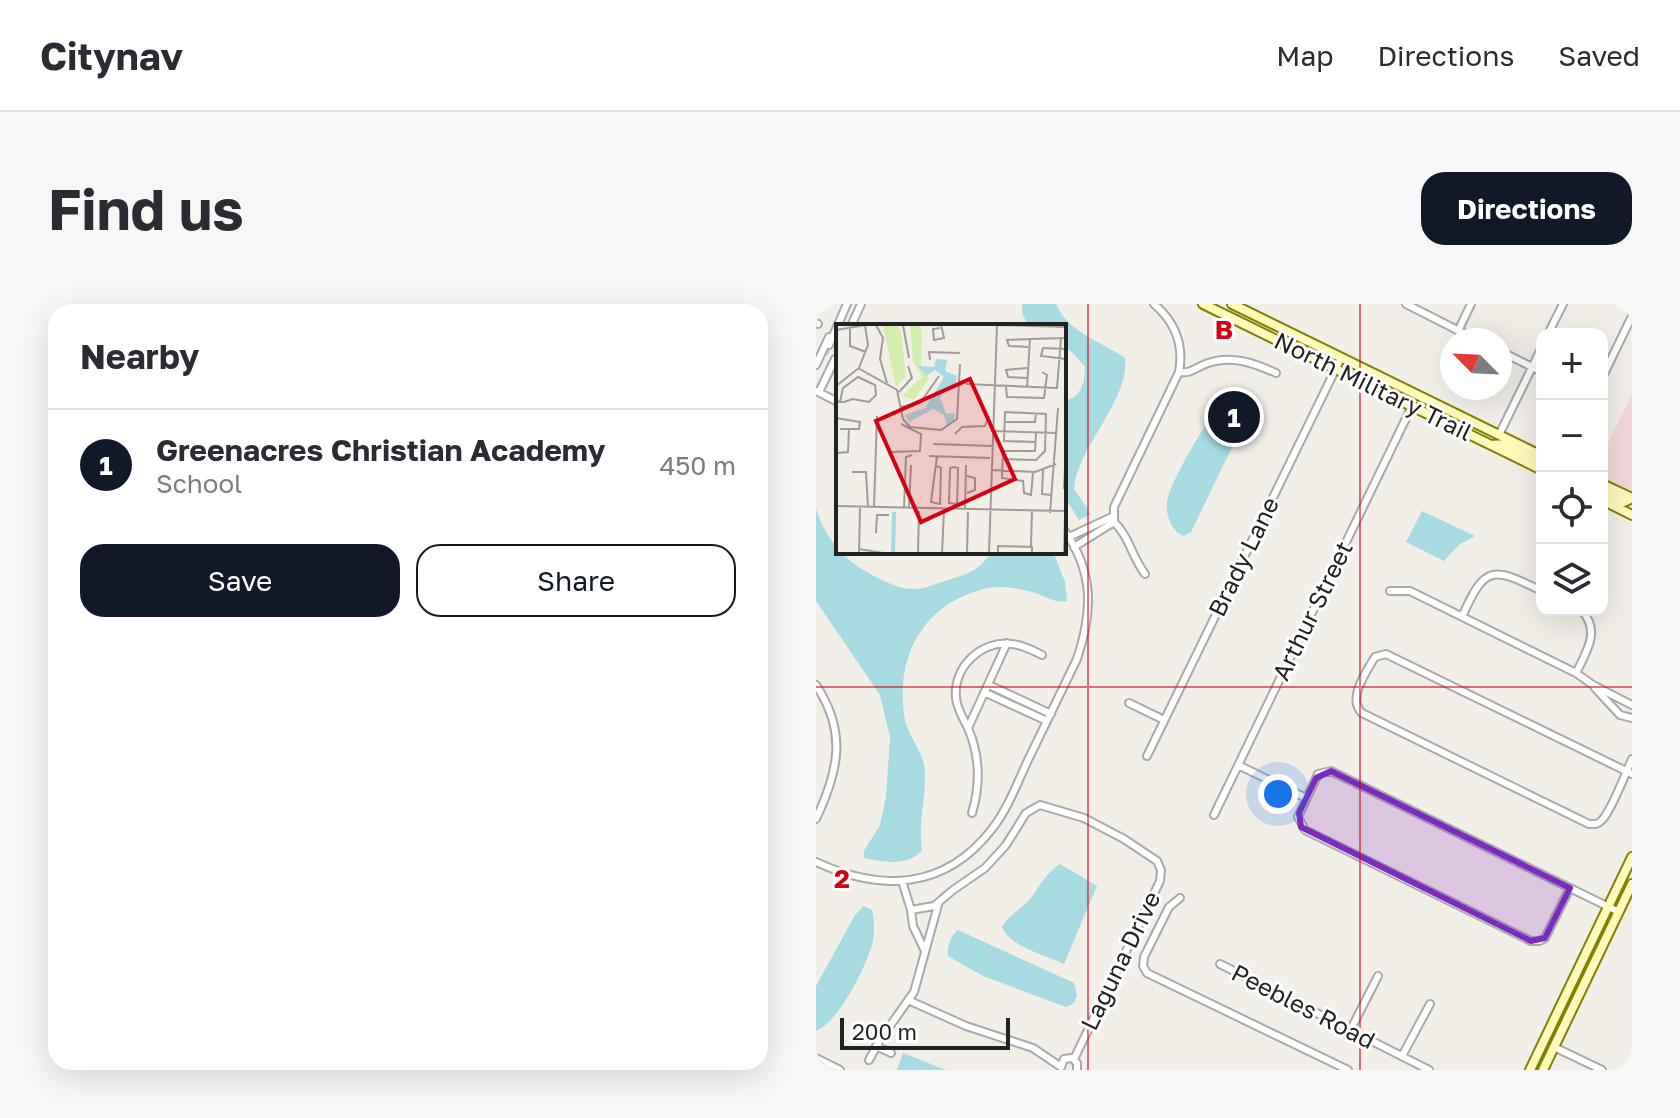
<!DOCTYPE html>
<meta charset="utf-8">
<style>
body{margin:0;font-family:"Golos Text",sans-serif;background:#f7f7f7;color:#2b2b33}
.controls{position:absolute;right:24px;top:24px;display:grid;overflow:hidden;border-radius:16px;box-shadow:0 8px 32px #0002}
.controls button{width:72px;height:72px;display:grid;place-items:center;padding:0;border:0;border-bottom:2px solid #e1e1e2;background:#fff;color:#2b2b33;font:40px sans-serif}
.compass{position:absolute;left:624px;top:24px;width:72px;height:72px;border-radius:50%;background:#fff;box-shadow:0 8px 32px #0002;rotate:294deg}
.scale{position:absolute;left:24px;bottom:20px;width:170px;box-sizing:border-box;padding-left:8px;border:4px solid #222;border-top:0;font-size:22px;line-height:28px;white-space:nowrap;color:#222;-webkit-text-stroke:6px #fff;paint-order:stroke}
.you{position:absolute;left:462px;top:490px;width:28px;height:28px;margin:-20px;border:6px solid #fff;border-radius:50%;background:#1a73e8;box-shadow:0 0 0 12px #1a73e833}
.badge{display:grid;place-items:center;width:52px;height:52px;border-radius:50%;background:#111827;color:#fff;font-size:26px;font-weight:700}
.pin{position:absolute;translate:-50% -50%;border:4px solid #fff;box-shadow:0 2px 8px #0006}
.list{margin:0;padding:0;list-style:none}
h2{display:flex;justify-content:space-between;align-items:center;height:104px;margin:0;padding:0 32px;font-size:34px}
h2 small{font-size:26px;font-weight:400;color:#7c7c81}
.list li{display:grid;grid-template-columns:52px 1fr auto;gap:24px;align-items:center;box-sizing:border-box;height:112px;padding:0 32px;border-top:2px solid #e1e1e2}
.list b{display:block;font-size:30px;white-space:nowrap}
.list p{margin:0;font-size:26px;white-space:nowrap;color:#7c7c81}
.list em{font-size:26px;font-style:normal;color:#7c7c81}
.actions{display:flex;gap:16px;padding:24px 32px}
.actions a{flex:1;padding:18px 0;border:2px solid #111827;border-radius:24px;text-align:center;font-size:28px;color:#111827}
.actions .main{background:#111827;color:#fff}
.icon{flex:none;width:44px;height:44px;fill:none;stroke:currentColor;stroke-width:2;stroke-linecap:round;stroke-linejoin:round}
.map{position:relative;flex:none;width:816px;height:766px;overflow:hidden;border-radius:24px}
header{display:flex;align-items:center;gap:48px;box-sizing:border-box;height:112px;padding:0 40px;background:#fff;border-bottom:2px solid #e1e1e2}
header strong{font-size:38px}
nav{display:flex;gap:44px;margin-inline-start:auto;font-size:28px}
.intro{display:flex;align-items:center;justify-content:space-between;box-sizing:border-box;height:192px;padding:0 48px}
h1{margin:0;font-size:56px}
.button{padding:20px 36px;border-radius:24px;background:#111827;color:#fff;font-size:28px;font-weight:700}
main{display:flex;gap:48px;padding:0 48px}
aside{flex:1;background:#fff;border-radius:24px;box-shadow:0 8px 32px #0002}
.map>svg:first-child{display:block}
.commercial{fill:#f3d7d9}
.water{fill:#a6dbe2}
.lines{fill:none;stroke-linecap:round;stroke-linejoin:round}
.street-tunnel{stroke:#c8c5c0;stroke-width:6;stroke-dasharray:6 3;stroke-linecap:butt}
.street-casing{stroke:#a9a9a9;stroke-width:10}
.secondary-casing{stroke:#818100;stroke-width:12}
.street{stroke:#fff;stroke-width:6}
.secondary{stroke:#fefaba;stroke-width:8}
.marked{fill:#7b2cbf;fill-opacity:0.2;stroke:#7b2cbf;stroke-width:6;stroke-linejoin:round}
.grid{fill:none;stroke:#d30016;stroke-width:2;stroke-opacity:0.55}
.labels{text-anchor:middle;stroke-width:6;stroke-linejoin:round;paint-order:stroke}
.street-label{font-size:24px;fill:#222;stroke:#fff}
.inset-river{fill:none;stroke:#a6dbe2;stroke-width:4}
.inset-road{fill:none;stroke:#9f9c99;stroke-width:2}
.view{fill:#d30016;fill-opacity:0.15;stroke:#d30016;stroke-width:4}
.inset-edge{fill:none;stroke:#222;stroke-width:4}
.grid-label{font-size:26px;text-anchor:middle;font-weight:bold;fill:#d30016;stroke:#fff;stroke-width:6;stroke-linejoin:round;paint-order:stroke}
</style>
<header>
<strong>Citynav</strong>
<nav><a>Map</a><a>Directions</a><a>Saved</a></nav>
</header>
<div class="intro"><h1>Find us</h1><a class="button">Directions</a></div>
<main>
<aside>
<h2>Nearby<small></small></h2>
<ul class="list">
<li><span class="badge">1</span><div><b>Greenacres Christian Academy</b><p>School</p></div><em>450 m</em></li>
</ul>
<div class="actions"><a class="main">Save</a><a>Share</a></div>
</aside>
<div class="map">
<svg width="816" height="766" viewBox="0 0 816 766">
<rect width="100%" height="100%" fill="#f2eee8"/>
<!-- commercial -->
<path class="commercial" d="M816,90V189L786,175V151Z"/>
<!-- water -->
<path class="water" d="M206,0H240C252,29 285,37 309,54C315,94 259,147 258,185L275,210L263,216L248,192V97C265,94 269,78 269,63L256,48L248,44V22H213L207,12Z
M414,101L434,106L375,228L368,232C354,227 348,207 352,193C359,171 388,120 403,103Z
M0,205C12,240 31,259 64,275C74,280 88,286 99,285C110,285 120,279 129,277C149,271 164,267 175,248H237L249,278L251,297C239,300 228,291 216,288C201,284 184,281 168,285C106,300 78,355 89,416C93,433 108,449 109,467C110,495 102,516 106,546C92,563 68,558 48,554V547L64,521L70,493L74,433L64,391L0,297Z
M606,207L659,232L644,240L628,257L590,238Z
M244,560L281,582L248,660C229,651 194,643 186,623C192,611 205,606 214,595C224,582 230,569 244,560Z
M48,602L56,606C59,618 59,633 55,644C47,668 23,717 0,727V682L39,611Z
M142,626L258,679L261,691L258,699L250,703L167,672L132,652C131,643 134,632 142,626Z
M87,749L130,766H81Z"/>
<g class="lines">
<!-- street-tunnel -->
<path class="street-tunnel" d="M9,50L13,41"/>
<!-- street casing -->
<g class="street-casing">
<path id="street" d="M590,0L661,36
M0,19L2,20
M35,22L45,0
M642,27L655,0
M732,30L747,0
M13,41L31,0
M684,47L726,68
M0,61L13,33
M363,68C376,70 380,63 392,59C416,51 438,59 460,69
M786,74L816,12
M0,87L22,98
M3,88L19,55
M683,131L726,43
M298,218V203L363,68C368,41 359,18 338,0
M298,218C313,232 316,253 329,270
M253,233L298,212
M258,243L298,218
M574,287H594L760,369L777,381L816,401
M646,313C669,260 677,263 726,287
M760,369C771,347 785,326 765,306
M0,381C31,428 23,466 0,515
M173,381L235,410
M779,384L804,411L816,414
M170,389L231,417
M313,399L348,416
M152,424C147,414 141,405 140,394C137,363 165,336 196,340C207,341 216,346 226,351
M331,452L525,54
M816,455C809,470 796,506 786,516C781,521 779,520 773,520L546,409C531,395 550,368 559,353L570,350L810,467L816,470
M422,461L490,494
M156,509C165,479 164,452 152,424L191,339
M398,511L596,102
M0,558C65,588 129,586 176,525C192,505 202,477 213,454C229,421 245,388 261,355C277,307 278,268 248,226
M86,577L95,606L97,622L108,645
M754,584L729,634L723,637H715L489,526L482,513L502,470L515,467L803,608
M364,594L353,603L328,653L327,662L331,669L532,766
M95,606L118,602L137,586L169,564L190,541L210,509L224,501L268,514L308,535L341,557L345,566L344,577L258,755
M404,660L613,766
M92,696L150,722L217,744L245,763
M534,727L562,672
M60,742L75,749
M738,743L786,766
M586,752L614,700
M0,754L24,766
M53,756L64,736L98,688L122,601
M245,763L248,755L256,754L261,759V766"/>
</g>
<!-- secondary casing -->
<g class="secondary-casing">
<path id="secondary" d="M387,0L726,166
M416,0L726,152
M675,141L689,140L726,158
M786,180L816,194
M786,189L808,198L816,194
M786,196L816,211
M714,766L816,553
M727,766L816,580"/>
</g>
<!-- street -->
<use href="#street" class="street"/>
<!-- secondary -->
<use href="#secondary" class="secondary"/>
</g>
<!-- marked area -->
<path class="marked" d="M515,467L754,584L729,634L715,637L485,523L483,509L500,474Z"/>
<!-- grid -->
<path class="grid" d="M272,0V766M544,0V766M0,383H816"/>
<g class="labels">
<!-- street labels -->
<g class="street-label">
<text transform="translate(557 83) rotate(26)" y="8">North Military Trail</text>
<text transform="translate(428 253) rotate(-64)" y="8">Brady Lane</text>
<text transform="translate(497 307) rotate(-64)" y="8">Arthur Street</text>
<text transform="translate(305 657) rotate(-64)" y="8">Laguna Drive</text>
<text transform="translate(487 703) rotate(27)" y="8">Peebles Road</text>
</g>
</g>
<!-- overview -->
<g transform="translate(20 20)">
<rect width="230" height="230" fill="#f2eee8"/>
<path d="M47,1H60L65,7L70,52L60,63ZM74,1H83L86,8L85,42L93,54L78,76L66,72L86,53L77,37Z" fill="#d4efac"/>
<path d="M100,35L111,36L109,47L121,52L119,63L110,65L104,74L110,89L119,90L118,97L111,102L108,91L97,85L73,98L69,91L89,84L108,53L99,46L90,52L82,42L98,43Z" fill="#a6dbe2"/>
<path class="inset-river" d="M57,229L58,188"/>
<path class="inset-road" d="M40,1L47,14L44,35L51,59M67,1L73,34M161,1L230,3M14,4V22L30,28M104,4L97,5L98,16L108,14L105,1M0,6L30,1M192,23L173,22L171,16L194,15M230,25L207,24L205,32L230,35M94,36L93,28L124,29M22,44L61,66L67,95L74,103L105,106L121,95L124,40M191,54L172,53L170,46L191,44M130,60L221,64L225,14M0,62L23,44L32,21L29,1M170,63L171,73L208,74L211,51L206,48M191,64L194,15L230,14M63,68L76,54L72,42M0,77L4,78H8L17,75L33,78L40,71L39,61L22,53L7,64L4,78M65,83L84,79L103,52M0,94L24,98L23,105H4M168,98H199L200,89M155,107L221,109M119,110L126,103L149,102L153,92M97,120L157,122M55,128L84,127L85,110L65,100M0,129L12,128L13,105M93,132L154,134M101,132L95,178L104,180M166,135L200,136L209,127L210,90L169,88L168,117L200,118M100,142L105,144L104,181M118,143L114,144L113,179L130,181M118,143L122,144L121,182M156,146L199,148L220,140M207,146L206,170L215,171M16,148H30L32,183M197,148L195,171L188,169L187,157L166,154L167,127H199L200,109M228,165L230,120M131,169L139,166V154L131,152M0,182L230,187M38,183L41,92M68,183L70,133L76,131M73,184L75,141M129,184L130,141M214,189L222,84M40,209L41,191H53M195,222L196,187M23,225L47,229M162,228V222L196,223V229M23,229L24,183M82,229L83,187M106,229L108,186M131,229L132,188M153,229L161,1M228,229L229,190"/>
<path class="view" d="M134,55L179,155L85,198L40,97Z"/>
<rect width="230" height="230" class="inset-edge"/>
</g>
<g class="grid-label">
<text x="408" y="35">B</text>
<text x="26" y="584">2</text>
</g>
</svg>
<div class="controls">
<button>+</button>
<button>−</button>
<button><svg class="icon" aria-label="locate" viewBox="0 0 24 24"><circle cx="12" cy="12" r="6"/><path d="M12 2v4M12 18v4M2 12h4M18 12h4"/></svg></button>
<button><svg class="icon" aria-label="layers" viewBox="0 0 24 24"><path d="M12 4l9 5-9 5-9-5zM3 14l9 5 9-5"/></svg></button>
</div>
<svg class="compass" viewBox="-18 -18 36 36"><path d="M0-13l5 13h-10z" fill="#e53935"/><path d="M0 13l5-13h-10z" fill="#7c7c81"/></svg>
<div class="scale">200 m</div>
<div class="you"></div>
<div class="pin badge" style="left:418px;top:113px">1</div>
</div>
</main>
